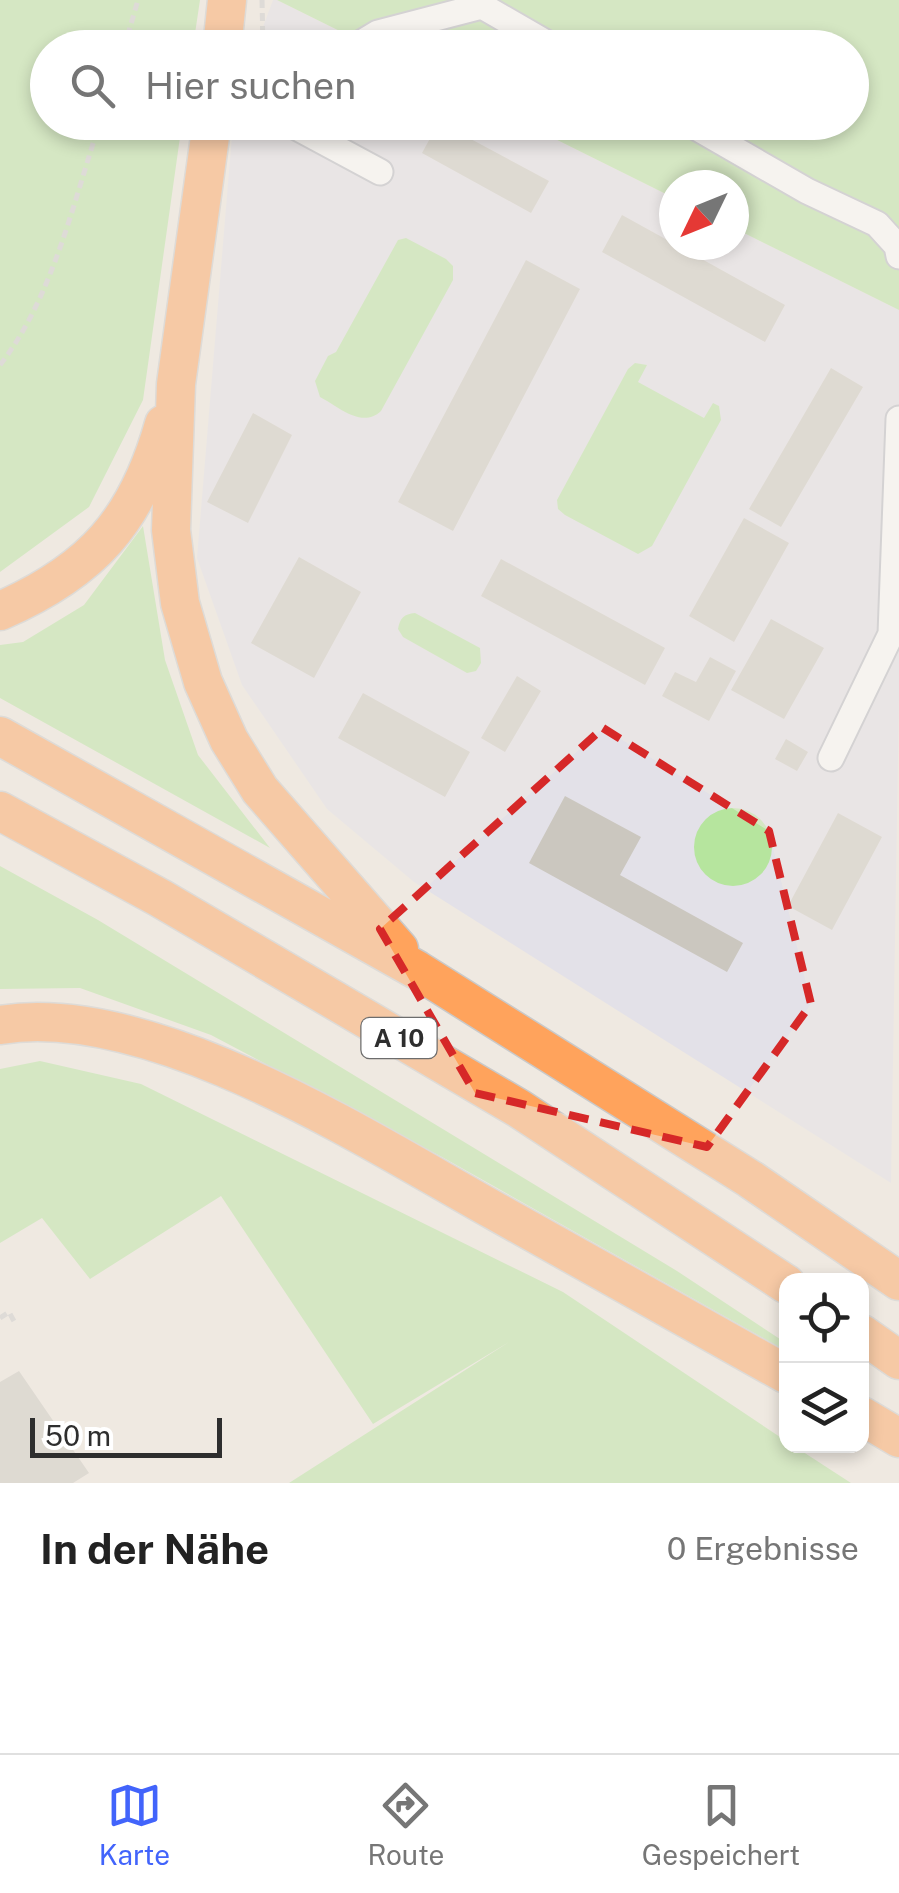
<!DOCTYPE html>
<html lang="de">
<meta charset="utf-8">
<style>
body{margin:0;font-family:"Public Sans",sans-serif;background:#f2f2f2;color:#222}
.controls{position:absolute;right:30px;bottom:30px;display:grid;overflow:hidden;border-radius:20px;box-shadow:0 5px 15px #0003}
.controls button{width:90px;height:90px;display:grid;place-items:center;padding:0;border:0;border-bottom:2px solid #e0e0e0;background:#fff;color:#222;font:50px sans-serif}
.compass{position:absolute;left:659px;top:170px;width:90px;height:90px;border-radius:50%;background:#fff;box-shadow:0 5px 15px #0003;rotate:227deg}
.scale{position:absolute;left:30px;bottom:25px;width:192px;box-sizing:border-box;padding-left:10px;border:5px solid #2e2e2e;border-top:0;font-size:28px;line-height:35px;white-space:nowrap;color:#2e2e2e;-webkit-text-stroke:8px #fff;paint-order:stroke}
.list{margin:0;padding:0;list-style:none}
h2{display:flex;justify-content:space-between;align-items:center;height:130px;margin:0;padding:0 40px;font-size:42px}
h2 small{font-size:32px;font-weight:400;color:#767676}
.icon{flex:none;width:55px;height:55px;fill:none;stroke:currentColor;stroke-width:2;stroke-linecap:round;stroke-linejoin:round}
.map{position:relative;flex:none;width:899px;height:1483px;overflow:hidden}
.search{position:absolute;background:#fff;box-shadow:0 5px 15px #0003;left:30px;right:30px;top:30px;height:110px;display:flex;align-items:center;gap:25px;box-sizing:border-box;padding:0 35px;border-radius:55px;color:#767676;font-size:38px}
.sheet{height:270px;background:#fff}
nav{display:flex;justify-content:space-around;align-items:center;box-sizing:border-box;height:140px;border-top:2px solid #e0e0e0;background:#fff;font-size:28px;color:#767676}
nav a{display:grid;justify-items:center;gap:5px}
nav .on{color:#4264fb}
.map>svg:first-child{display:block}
.industrial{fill:#e3e1e8}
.green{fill:#b6e59e}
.building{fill:#cbc7bf}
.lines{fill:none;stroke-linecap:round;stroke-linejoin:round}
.minor-casing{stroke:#b4b7c1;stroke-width:29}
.highway-casing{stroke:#c9c9c9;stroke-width:41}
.path{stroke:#c9c9c9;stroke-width:5;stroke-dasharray:8 5;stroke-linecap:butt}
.minor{stroke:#fff;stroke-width:25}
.highway{stroke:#ffa35c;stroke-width:38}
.marked{fill:none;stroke:#d62828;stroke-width:8;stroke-dasharray:20 12;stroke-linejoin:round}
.labels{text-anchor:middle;stroke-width:9;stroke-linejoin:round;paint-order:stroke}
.shield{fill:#fff;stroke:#6d6d6d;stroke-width:2.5}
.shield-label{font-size:25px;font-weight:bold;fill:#2e2e2e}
</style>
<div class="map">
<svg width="899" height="1483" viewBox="0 0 899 1483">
<rect width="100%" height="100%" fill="#efe9e1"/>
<!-- industrial -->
<path class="industrial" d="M273,0H277L372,47L255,48Z
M233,123H523L674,198V245H734V228L899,310V699L891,1183L414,882L327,809L242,685L197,558Z"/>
<!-- green -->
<path class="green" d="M0,0H200L193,47L48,48V122L182,123L143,400L89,507L0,572Z
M277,0H899V310L734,228V185H674V198L523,123L852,122V48L372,47Z
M406,238L446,259L453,266V280L381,411C362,429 339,407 320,397L315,381L328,356L336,352L398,240Z
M635,363L647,365L638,382L704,418L713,403L719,406L721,420L652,546L638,554L565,515L558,509L557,500L628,369Z
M143,526L165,660L198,755L270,848L0,698V645L23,642L84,605Z
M415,613L480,648L481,663L476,671L467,673L403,637L398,629C400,618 404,614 415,613Z
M694 847a39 39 0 1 1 78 0a39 39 0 1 1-78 0Z
M0,866L98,920L677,1271L786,1343V1351L442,1157L211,1035L80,988L0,989Z
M40,1061L141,1084L563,1292L786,1441V1446H794L851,1483H289L509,1342L373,1424L221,1196L90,1279L42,1218L0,1243V1069Z"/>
<!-- building -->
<path class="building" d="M439,122L549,181L531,213L422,153Z
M622,215L785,305L765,342L602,252Z
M526,260L580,289L453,531L398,502Z
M831,368L863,387L781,527L749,509Z
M253,413L292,435L248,523L207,502Z
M744,518L789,543L734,642L689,616Z
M299,557L361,592L314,678L251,643Z
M501,559L665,648L645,685L481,596Z
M771,619L824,648L784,719L731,690Z
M710,657L736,671L709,721L662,696L675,672L696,682Z
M517,676L541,691L505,752L481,738Z
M363,693L470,752L445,797L338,738Z
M786,739L808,752L797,771L775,759Z
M565,796L641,837L620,875L743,943L727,972L529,863Z
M838,813L882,837L832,930L788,906Z
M19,1371L89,1473L73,1483H0V1382Z"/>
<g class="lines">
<!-- minor casing -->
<g class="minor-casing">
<path id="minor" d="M353,48L378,33L482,6L555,48
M287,122L380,172
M687,122L807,191L877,224L897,246L899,256
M831,758L891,634L899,419"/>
</g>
<!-- highway casing -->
<g class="highway-casing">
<path id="highway" d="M222,48L227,0
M212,122L176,384L171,530L180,603L203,682L229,740L260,790L399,949
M0,611C92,571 137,521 164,424
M0,736L417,970L750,1179L899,1281
M0,811L160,898L518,1108L786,1284
M0,1025C151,1000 366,1139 495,1211C592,1265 689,1319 786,1374
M862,1334L899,1360
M862,1416L899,1438"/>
</g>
<!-- path -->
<path class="path" d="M262,0L263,48
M124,48L138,0
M0,365C53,297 73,203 100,122
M0,1318L9,1312L15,1323"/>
<!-- minor -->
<use href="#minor" class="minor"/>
<!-- highway -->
<use href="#highway" class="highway"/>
</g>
<!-- marked area -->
<path d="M0 0H899V1483H0ZM603,728L769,831L811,1004L707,1147L475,1093L380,929Z" fill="#efe9e1" fill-opacity=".55" fill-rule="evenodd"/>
<path class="marked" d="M603,728L769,831L811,1004L707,1147L475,1093L380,929Z"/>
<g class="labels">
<!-- shield labels -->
<rect class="shield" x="361.5" y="1018" width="75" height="40" rx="8"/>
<g class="shield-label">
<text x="399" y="1047">A 10</text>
</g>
</g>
</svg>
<div class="controls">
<button><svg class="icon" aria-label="locate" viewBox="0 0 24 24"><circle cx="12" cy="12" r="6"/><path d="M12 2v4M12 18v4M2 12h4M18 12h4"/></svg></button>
<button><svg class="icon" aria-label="layers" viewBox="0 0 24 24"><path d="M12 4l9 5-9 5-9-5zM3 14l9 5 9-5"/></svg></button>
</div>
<svg class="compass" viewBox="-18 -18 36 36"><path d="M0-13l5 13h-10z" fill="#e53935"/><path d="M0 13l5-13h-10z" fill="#767676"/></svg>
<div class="scale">50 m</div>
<div class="search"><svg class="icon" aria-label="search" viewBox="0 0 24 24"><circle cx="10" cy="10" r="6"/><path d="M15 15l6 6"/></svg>Hier suchen</div>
</div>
<section class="sheet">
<h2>In der Nähe<small>0 Ergebnisse</small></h2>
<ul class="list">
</ul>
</section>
<nav>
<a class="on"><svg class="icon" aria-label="map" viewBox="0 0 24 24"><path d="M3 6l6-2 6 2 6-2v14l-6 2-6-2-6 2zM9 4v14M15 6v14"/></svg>Karte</a>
<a><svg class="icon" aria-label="directions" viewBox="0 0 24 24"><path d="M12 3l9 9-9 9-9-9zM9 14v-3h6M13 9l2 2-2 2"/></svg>Route</a>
<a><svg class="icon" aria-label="saved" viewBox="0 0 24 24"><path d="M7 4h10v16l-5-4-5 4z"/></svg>Gespeichert</a>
</nav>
